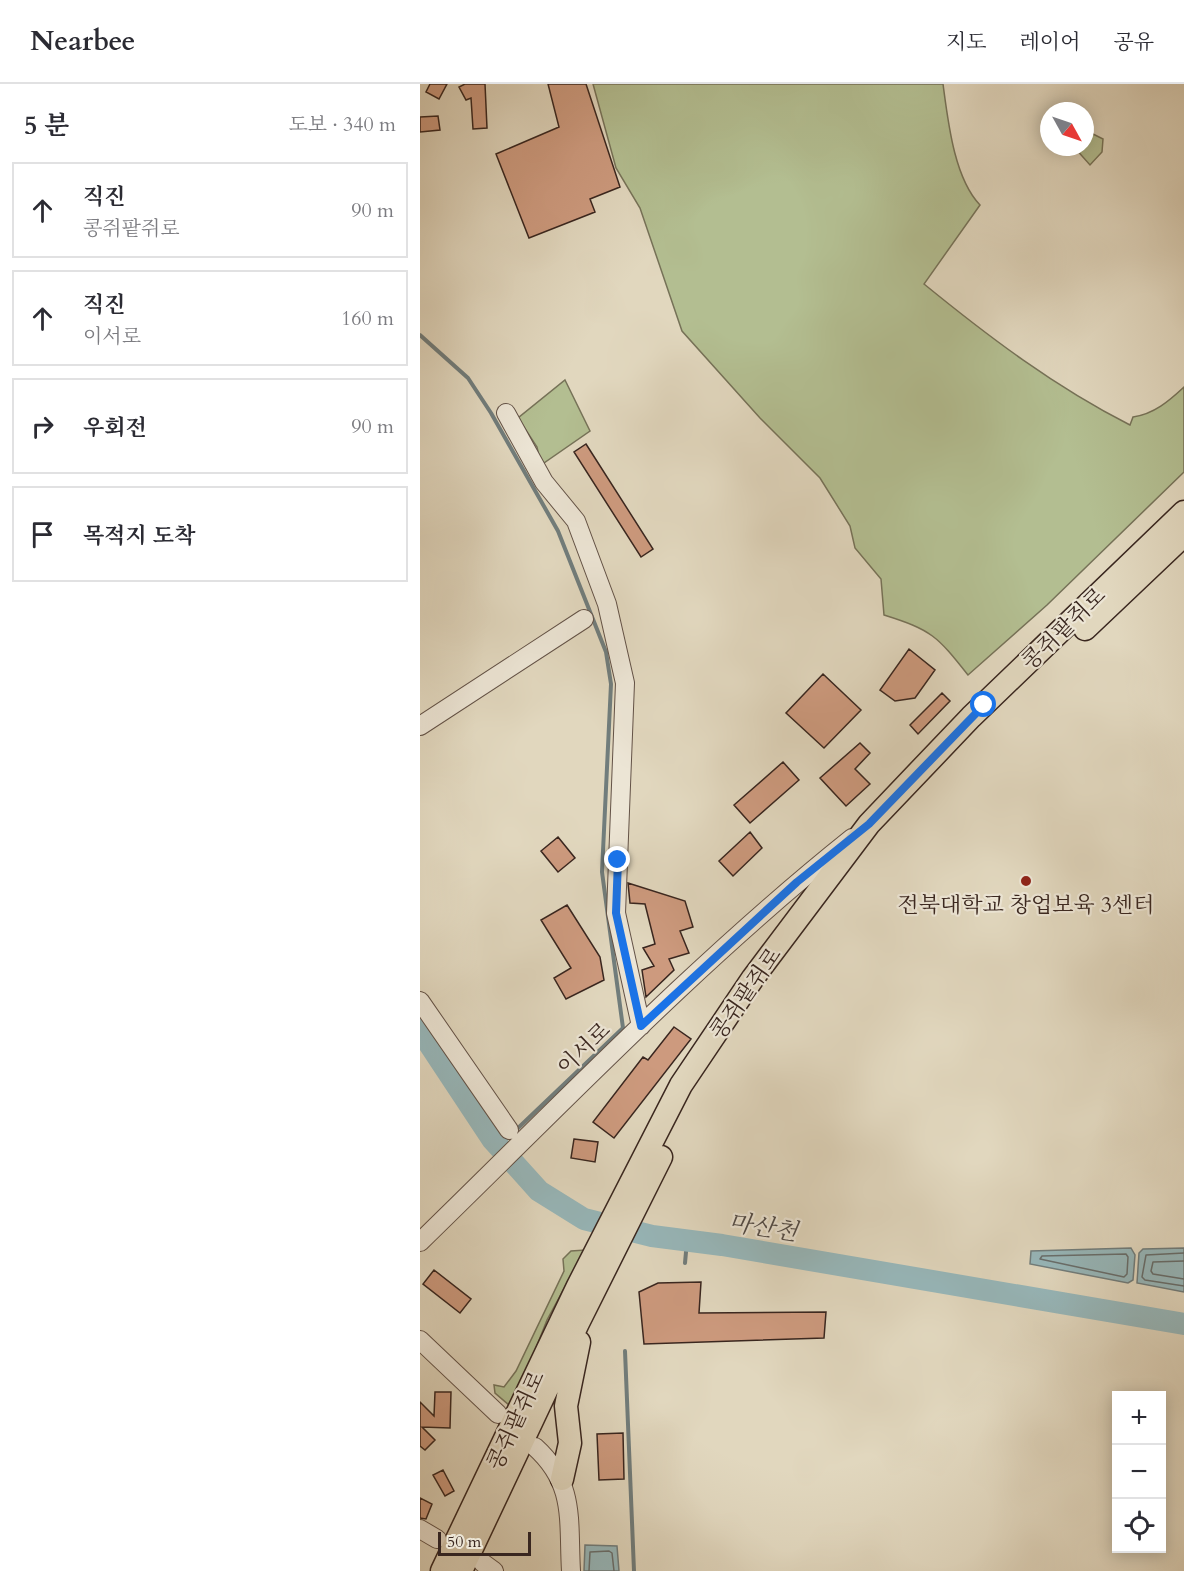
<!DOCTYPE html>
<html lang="ko">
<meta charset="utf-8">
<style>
body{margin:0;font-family:Cardo,"Noto Serif KR",serif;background:#f7f7f7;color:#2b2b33}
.controls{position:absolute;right:18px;bottom:18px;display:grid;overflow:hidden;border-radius:0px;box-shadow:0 3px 15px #0003}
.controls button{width:54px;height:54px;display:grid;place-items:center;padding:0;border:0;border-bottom:2px solid #e1e1e2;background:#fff;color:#2b2b33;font:30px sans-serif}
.compass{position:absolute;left:620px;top:18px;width:54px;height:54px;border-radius:50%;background:#fff;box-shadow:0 3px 15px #0003;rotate:130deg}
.scale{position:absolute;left:18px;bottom:15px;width:93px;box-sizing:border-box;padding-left:6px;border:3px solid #39261f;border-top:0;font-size:16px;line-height:21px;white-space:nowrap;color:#39261f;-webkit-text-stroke:4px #ece5d5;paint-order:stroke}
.stop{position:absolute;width:18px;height:18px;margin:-14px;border:4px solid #1a73e8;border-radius:50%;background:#fff}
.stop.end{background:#1a73e8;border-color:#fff;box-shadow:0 2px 6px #0008}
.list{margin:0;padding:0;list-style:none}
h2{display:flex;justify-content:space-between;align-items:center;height:78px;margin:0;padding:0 24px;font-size:26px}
h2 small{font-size:20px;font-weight:400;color:#7c7c81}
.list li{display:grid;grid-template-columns:39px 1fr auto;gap:18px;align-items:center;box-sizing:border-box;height:96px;margin:0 12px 12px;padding:0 12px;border:2px solid #e1e1e2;border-radius:0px}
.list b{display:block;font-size:22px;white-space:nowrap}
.list p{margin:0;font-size:20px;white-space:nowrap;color:#7c7c81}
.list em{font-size:20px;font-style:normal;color:#7c7c81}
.icon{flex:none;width:33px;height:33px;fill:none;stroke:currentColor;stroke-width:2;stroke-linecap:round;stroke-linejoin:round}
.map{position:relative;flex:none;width:764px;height:1487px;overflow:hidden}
header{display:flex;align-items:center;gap:36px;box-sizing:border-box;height:84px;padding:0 30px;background:#fff;border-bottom:2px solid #e1e1e2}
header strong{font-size:28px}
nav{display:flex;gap:33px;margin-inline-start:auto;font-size:21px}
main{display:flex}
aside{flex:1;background:#fff}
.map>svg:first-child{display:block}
.green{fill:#b3be91;stroke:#767258;stroke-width:1.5}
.water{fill:#97b7ba;stroke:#717d7c;stroke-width:1.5}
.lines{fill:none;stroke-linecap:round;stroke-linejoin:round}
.shore{stroke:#686e6c;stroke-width:1.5}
.stream{stroke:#717d7c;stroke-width:4}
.river{stroke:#97b7ba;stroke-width:22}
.building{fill:#cd9a7e;stroke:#39261f;stroke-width:1.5}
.minor-casing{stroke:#635247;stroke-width:20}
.major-casing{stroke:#39261f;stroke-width:25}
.minor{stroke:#ece5d5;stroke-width:18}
.major{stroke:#e1d7be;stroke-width:22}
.route{stroke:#1a73e8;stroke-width:8}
.poi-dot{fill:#8f2418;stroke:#ece5d5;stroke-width:2}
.labels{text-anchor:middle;stroke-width:4.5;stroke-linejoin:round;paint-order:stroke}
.street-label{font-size:22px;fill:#39261f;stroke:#ece5d5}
.poi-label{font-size:22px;fill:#39261f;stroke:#ece5d5}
.water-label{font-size:24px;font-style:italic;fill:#504a46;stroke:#ece5d5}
</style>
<header>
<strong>Nearbee</strong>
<nav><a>지도</a><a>레이어</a><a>공유</a></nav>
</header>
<main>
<aside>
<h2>5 분<small>도보 · 340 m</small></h2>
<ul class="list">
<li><svg class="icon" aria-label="ahead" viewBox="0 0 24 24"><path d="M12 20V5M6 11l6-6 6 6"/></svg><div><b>직진</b><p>콩쥐팥쥐로</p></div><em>90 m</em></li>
<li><svg class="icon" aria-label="ahead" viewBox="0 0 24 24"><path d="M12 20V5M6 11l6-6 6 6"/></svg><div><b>직진</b><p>이서로</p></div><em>160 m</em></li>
<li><svg class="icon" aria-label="right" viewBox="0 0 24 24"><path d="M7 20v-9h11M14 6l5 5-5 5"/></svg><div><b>우회전</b></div><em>90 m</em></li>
<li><svg class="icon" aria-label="arrive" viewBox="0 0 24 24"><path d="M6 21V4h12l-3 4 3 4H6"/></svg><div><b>목적지 도착</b></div></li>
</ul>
</aside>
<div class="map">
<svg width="764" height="1487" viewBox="0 0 764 1487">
<rect width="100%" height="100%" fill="#e1d7be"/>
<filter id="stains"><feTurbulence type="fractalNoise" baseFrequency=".00333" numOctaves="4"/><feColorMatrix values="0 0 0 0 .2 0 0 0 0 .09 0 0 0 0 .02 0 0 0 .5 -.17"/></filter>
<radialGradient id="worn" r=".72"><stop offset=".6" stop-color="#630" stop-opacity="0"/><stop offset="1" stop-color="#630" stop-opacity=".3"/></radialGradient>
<!-- green -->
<path class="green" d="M173,0H523C528,37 534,94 560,121L504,200C569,253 635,303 710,341L713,333C734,330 749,317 764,303V388L627,521L548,591C517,552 512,546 464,531L461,495L435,464L430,442L400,394L340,334L262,247L220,124L196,84Z
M665,46L683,55L682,68L670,81L654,63H665Z
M145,296L170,347L121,381L117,363L98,334Z
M165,1166L127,1236L108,1284L89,1321L75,1309L74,1301L84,1303L96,1287L144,1187L143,1175L151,1167Z"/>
<!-- water -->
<path class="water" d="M711,1164L715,1171L713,1196L708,1199L610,1180L611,1167Z
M764,1164V1208L717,1199L719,1169L723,1165Z
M165,1461L197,1462L199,1487H164Z"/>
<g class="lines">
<!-- shore -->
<path class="shore" d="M764,1169L726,1171L722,1193L725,1196L764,1202
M706,1170L708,1173L707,1190L704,1193L620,1175L622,1172Z
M764,1177L733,1178L731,1187L733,1190L764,1195
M169,1487L170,1468L189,1467L192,1469L194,1487"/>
<!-- stream -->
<path class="stream" d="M0,251L48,294L71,329L138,447L186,568L191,600L182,788L203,944L96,1046
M79,1062L90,1051
M265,1179L267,1157
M205,1267L214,1487"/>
<!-- river -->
<path class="river" d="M0,946L72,1055L119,1107L164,1135L232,1152L302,1161L764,1240"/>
</g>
<!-- building -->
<path class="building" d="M10,0H27L19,15L6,8Z
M45,0H65L67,44L53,45L51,14L46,16L39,3Z
M128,0H166L200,103L170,115L175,128L109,154L76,70L139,43Z
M18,32L20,46L0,48V33Z
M166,360L233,465L221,473L154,368Z
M489,565L515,586L495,614L475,617L460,606Z
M403,590L441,626L404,664L366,629Z
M522,609L530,617L498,650L490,641Z
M440,659L450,669L435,685L450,700L426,722L400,694Z
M363,678L379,696L330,739L314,721Z
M330,748L342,764L313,792L299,777Z
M138,753L155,774L138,788L121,767Z
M208,799L265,817L273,843L260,847L269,869L249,875L254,886L226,913L222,886L234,882L223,864L235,860L225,820L210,819Z
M147,821L180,873L184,896L146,915L134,894L151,884L121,836Z
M254,943L271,955L194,1054L173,1038L223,973L228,976Z
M154,1055L178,1058L175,1078L151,1074Z
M14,1186L51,1215L40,1229L3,1200Z
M281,1198L279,1229L406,1228L404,1254L224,1260L219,1208L238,1199Z
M15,1308H31L30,1344L2,1343L15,1356L5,1366L0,1362V1318L14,1332Z
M203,1349L204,1395L179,1396L177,1350Z
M23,1386L34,1407L25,1412L13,1391Z
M0,1414L12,1420L6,1435L0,1434Z"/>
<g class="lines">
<!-- minor casing -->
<g class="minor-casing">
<path id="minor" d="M86,329L124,398L156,437L187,520L205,599L196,829L221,942
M0,642L164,535
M0,917L89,1046
M0,1158C141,1021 278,877 432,754
M0,1256L78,1330
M115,1363C156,1400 148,1437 151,1487
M0,1445L17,1455
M63,1479L74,1487"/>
</g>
<!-- major casing -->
<g class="major-casing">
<path id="major" d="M665,545L764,451
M142,1395L150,1359L146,1322L159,1258
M22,1487L158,1202L261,1001L333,894L449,740L551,633L764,428
M41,1487L158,1239L241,1073"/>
</g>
<!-- minor -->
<use href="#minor" class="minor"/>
<!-- major -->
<use href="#major" class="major"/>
</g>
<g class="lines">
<!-- route -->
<path class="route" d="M198,776L196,829L221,942L377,798L449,740L564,621"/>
</g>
<!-- markers -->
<circle class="poi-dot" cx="606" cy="797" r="6"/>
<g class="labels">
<!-- street labels -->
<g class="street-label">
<text transform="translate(643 544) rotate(-44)" y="8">콩쥐팥쥐로</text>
<text transform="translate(325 909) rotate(-55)" y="8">콩쥐팥쥐로</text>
<text transform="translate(163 964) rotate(-44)" y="8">이서로</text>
<text transform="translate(95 1336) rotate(-65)" y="8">콩쥐팥쥐로</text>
</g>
<!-- poi labels -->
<g class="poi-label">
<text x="606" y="828">전북대학교 창업보육 3센터</text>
</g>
<!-- water labels -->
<g class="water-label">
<text transform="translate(343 1143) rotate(9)" y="8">마산천</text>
</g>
</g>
<rect width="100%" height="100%" filter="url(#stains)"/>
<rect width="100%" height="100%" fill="url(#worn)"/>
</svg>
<div class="controls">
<button>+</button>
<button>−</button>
<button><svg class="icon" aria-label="locate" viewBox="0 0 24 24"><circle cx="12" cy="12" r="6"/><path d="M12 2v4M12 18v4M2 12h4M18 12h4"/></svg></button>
</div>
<svg class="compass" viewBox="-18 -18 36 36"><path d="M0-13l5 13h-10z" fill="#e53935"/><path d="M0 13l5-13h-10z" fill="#7c7c81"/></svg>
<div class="scale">50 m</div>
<div class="stop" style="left:564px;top:621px"></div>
<div class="stop end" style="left:198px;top:776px"></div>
</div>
</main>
